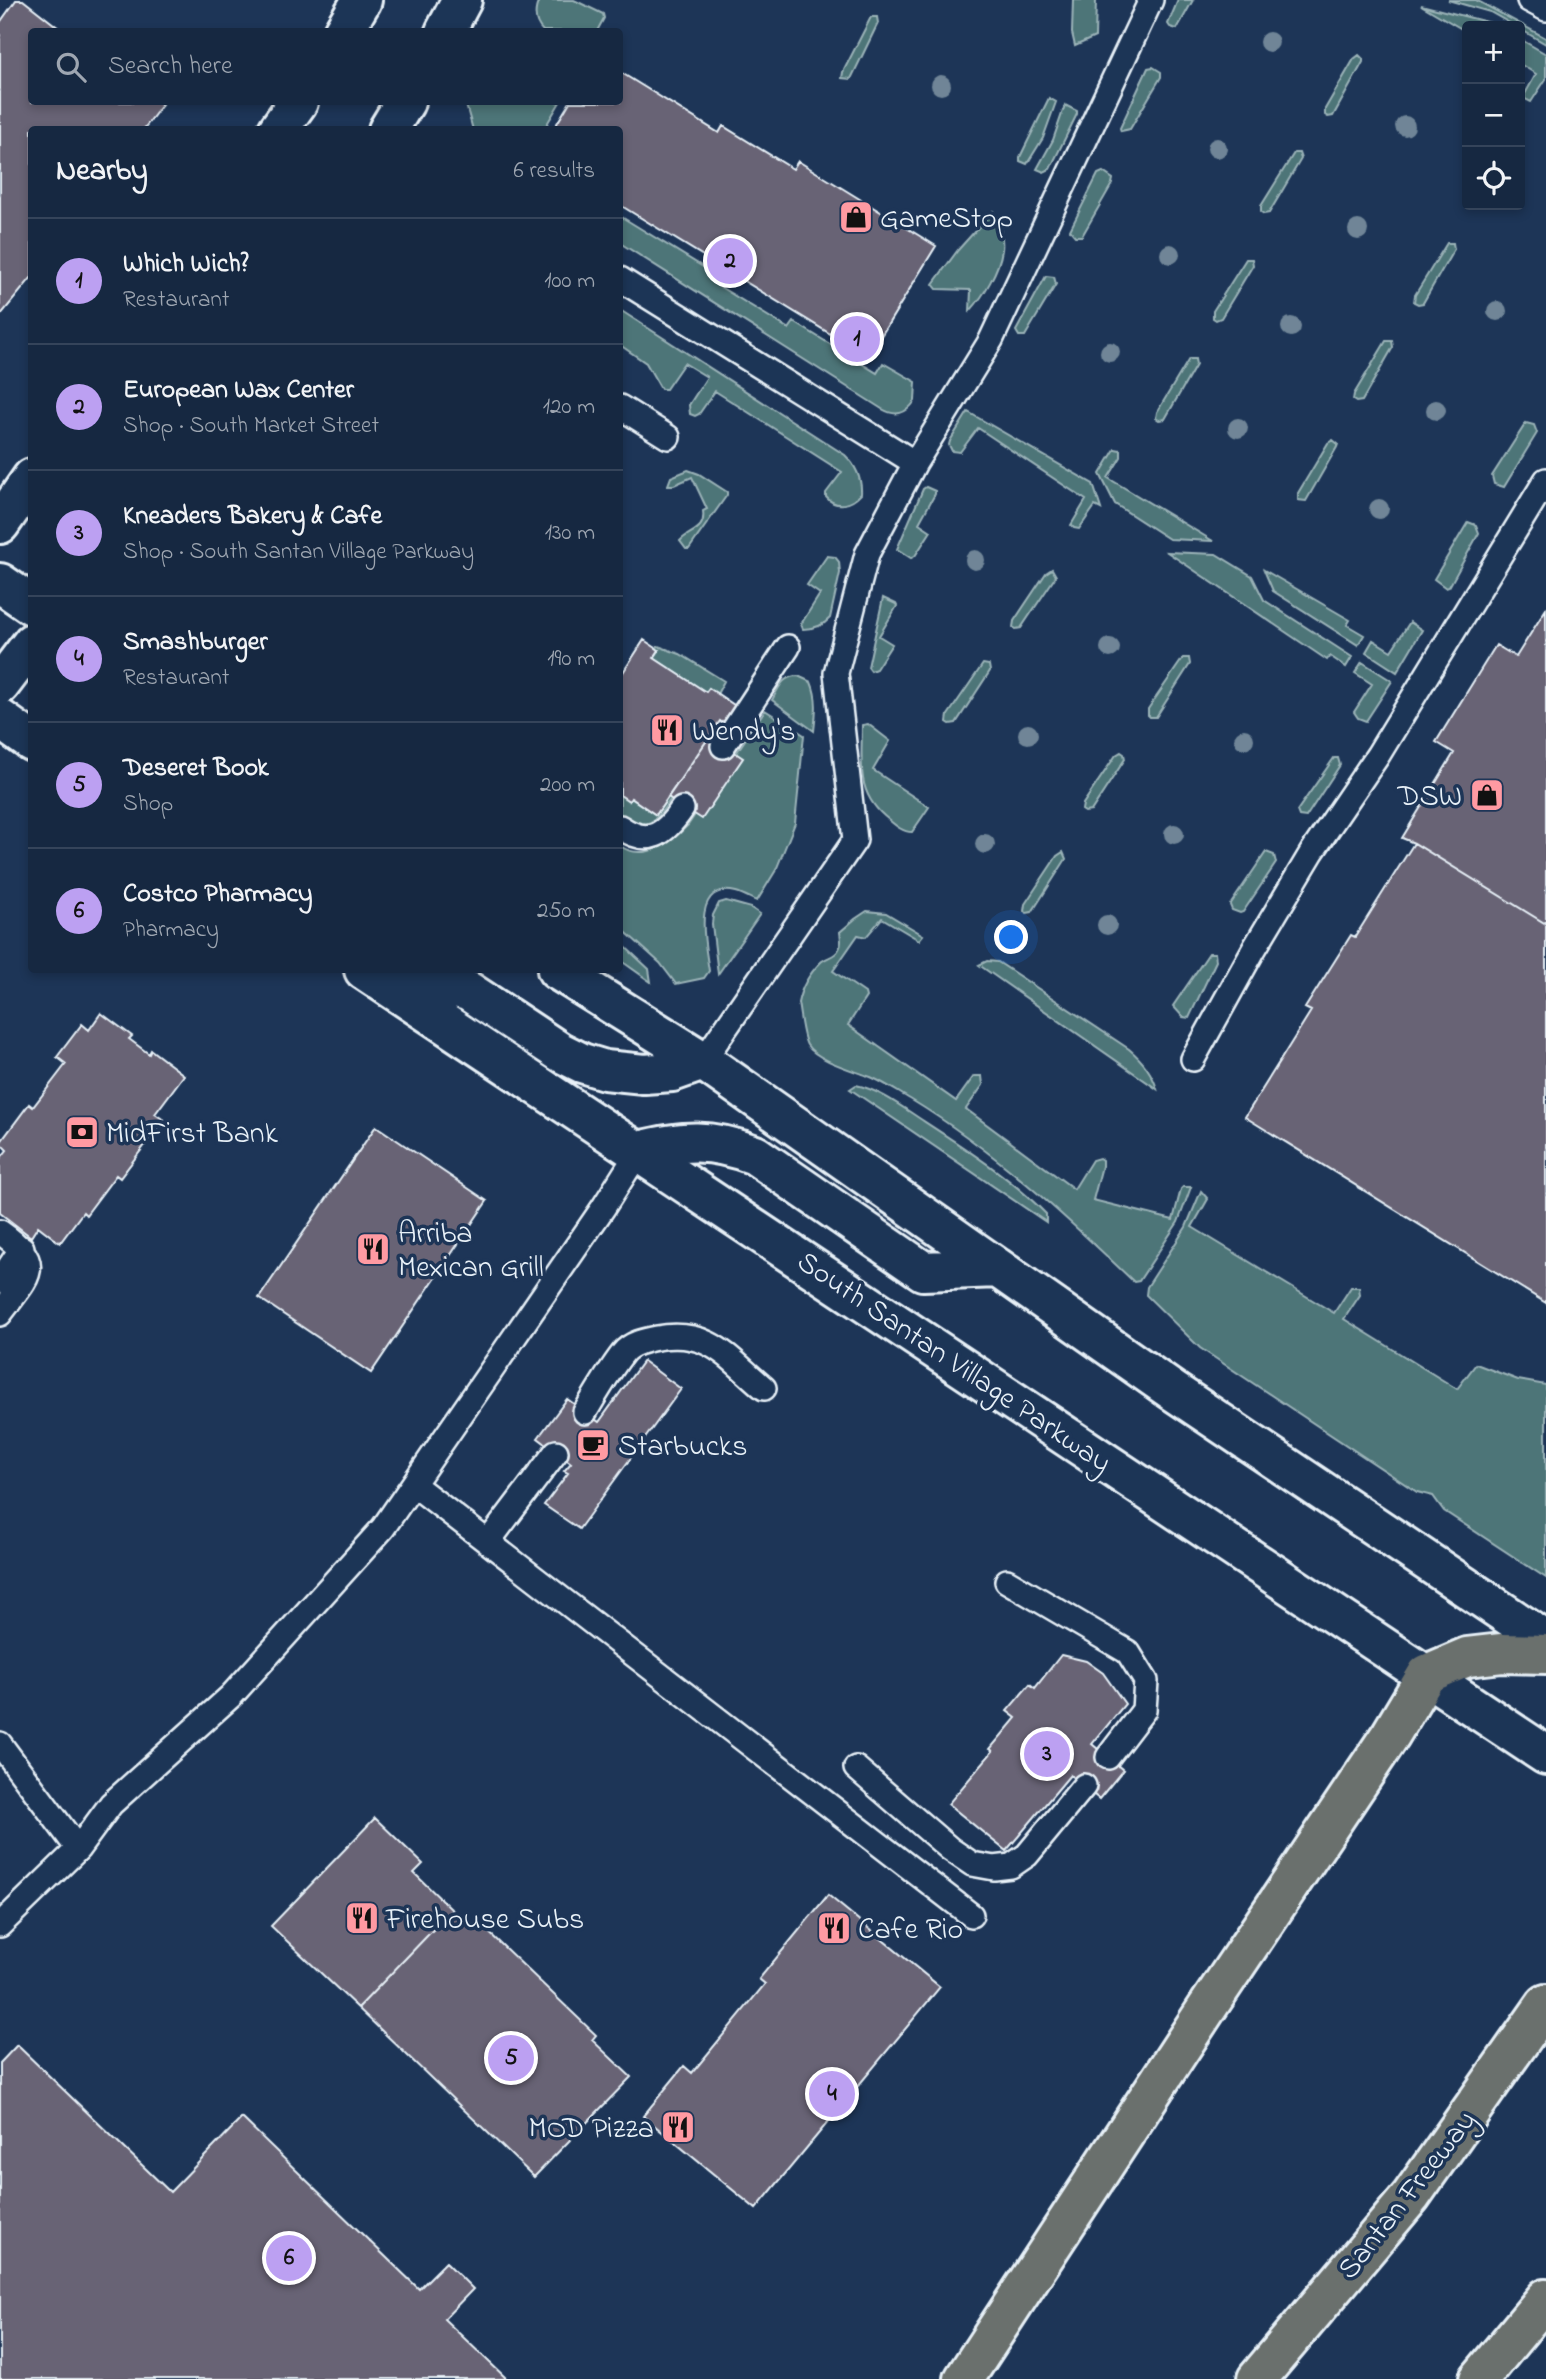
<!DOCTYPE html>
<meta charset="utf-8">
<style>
body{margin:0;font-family:"Indie Flower",sans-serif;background:#23344c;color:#f1f3f6}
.controls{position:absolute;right:21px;top:21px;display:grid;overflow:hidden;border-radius:7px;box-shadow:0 4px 10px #0003}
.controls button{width:63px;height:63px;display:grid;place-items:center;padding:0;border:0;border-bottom:2px solid #35445a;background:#162841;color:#f1f3f6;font:35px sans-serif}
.you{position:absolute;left:1012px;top:938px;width:24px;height:24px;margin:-18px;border:5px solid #fff;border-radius:50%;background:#1a73e8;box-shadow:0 0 0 10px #1a73e833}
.badge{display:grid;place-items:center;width:46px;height:46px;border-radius:50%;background:#bca0f2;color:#111;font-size:23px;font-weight:700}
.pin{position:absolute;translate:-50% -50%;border:4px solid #fff;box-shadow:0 2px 7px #0006}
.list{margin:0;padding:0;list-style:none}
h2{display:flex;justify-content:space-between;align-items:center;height:91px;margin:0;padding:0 28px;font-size:30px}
h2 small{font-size:23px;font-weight:400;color:#9ea6b1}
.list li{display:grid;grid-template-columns:46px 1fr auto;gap:21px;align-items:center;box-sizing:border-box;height:126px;padding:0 28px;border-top:2px solid #35445a}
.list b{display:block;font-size:26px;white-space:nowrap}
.list p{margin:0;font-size:23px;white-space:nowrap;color:#9ea6b1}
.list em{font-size:23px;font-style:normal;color:#9ea6b1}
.icon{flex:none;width:38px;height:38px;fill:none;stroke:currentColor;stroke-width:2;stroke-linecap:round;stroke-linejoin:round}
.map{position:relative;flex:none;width:1546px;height:2379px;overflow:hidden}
.search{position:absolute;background:#162841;box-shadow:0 4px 10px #0003;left:28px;top:28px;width:595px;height:77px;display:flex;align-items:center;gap:18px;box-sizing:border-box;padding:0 24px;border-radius:7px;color:#9ea6b1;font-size:26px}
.panel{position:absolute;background:#162841;box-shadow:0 4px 10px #0003;left:28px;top:126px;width:595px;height:847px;border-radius:7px}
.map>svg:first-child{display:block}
.green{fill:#4e7578;stroke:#9bb3b8;stroke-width:2}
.building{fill:#686375;stroke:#e8f1f8;stroke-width:2}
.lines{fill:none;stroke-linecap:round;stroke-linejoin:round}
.service-casing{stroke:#e8f1f8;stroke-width:28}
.tertiary-casing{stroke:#e8f1f8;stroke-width:44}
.secondary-casing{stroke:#e8f1f8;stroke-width:44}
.motorway-casing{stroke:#e8f1f8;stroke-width:44}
.service{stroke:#1d3557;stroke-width:23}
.tertiary{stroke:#1d3557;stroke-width:38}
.secondary{stroke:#1d3557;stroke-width:38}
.motorway{stroke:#6b706d;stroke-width:38}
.tree{fill:#6f8597}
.labels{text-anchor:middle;stroke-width:7;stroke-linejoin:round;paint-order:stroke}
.poi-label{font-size:30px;fill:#e8f1f8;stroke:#1d3557;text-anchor:start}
.street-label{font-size:30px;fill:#e8f1f8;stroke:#1d3557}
</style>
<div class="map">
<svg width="1546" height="2379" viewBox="0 0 1546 2379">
<rect width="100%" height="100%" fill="#1d3557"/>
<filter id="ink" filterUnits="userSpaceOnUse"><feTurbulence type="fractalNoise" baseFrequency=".0143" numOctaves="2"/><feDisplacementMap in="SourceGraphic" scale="14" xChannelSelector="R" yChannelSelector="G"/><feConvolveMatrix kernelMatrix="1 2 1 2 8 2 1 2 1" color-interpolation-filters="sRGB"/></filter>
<g filter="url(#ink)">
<!-- green -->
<path class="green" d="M539,0H574L603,14L604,18L597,31H543C534,22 534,11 539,0Z
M1073,0H1096L1095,37L1075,46L1072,33Z
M1178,0H1193L1177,29L1170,27L1168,24Z
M1448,0H1476L1546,38V44L1520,29V26H1515L1490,12Z
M1421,5L1491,23L1497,26H1467V32Z
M871,17H877L878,23L851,79L842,78L843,72Z
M1520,39L1546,54V79L1531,102L1525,99V94L1536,74L1520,64Z
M1359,55L1363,59V62L1333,116L1328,117L1325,115V109L1354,59Z
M1153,67L1161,72V77L1130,129L1121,131L1120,128L1148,68Z
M1049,98L1056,102L1043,138L1027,164L1020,161V157Z
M470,102H560L544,129L473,130L466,105Z
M1065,105L1077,111V114L1050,169L1044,172L1037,169L1053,140Z
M1294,153H1299L1301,159L1269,213L1264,214L1261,212V206Z
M1103,172L1113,179L1112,184L1082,236H1075L1070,230L1098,174Z
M993,211C999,223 1004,236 1002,250C999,270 984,296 970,311L971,290L937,289L933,284L958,250Z
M620,216L721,278L717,285L789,329L794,322L877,373L883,363L916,382L915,401C906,414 896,417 882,409L620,243Z
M1447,243H1453L1454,249L1423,303L1418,304L1414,302L1415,295Z
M1246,259H1252L1253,265L1221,318L1216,320L1213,318V311Z
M1046,276L1054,277L1056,284L1025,336H1019L1016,331Z
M620,310L845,455C855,465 862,479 861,494C851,505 836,509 826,497V493L842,472L715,391L699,414L695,416L690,414L689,405L707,377L684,363L666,389H661L646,363L620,345Z
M1386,341H1392L1393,347L1362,401L1356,402L1353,400L1354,394Z
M1189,359H1195L1196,365L1165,419L1159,420L1156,418L1157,412Z
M968,412L1093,484L1101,509L1095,506L1079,529L1074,528L1071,525L1086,500L978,428L960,452L952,451L949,445L950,441Z
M1526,423L1534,425L1537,433L1504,487L1494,484L1492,476Z
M1333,440L1338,444L1337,447L1306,501L1298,500V493L1328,443Z
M1115,449L1121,450V457L1108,478L1213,541L1169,539L1115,504L1100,474Z
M688,470L699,474L727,492V495L689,549H686L680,541C690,530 706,531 703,511L707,509L692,477L674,485H668L671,477Z
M926,487L935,491V494L919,523L931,531L915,556L911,558L897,549L923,489Z
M1468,522L1476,525L1479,533L1449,587L1446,588L1434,579Z
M1167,552L1216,554L1252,576L1264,600L1352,657L1346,667L1330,656L1327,660Z
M827,556L835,557L839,562L840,573L830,618C823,626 813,629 803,629L801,624L820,594L807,585Z
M1052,569L1056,576L1021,628L1016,629L1013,627L1014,621L1046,573Z
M1264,570L1350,620L1347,625L1364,635L1358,645L1273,591Z
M883,598L896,604L897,606L879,636L892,644L876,669L871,671L868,667Z
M1410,622L1422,630L1397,672L1366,652L1373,640L1391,651Z
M658,646L680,654L724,681L717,694L709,688L706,692L654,658L659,651L656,648Z
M1183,658H1189L1190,664L1156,717H1150L1148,715V709Z
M1362,662L1392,681L1366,721L1358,718L1354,712L1372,684L1355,673Z
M983,664L989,665L990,671L956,723L950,724L947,722L948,715Z
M798,676L811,682C818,698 816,714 814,731L772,700C779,688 782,676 798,676Z
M765,710L804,735L795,823L776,870L757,901C750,898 743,894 736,892C689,881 706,948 709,971L704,978L676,984L660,963L620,927V846C644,862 671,843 688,825Z
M868,724L890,741L873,770L929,807L912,832C903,832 896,826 889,820C855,794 862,764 862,725Z
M1121,752L1124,754L1125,759L1091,811L1085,812L1082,810L1083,804L1116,755Z
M1334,758H1338L1340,765L1306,817L1299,816L1297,811Z
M620,795L629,801L631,798L656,814L668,797L671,799C654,823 649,831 620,817Z
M1063,852L1066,859L1032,912L1027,913L1024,911L1025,904L1057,856Z
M1266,852L1274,855L1276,863L1243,912L1240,913L1232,910L1230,905Z
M726,901L751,908L760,914L718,974L712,924L713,915L719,903Z
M867,911L886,913L923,935L919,940L882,918L866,937L858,935L833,971L865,993L866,997L848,1025L956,1101L974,1076H982L983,1085L966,1109L1074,1189L1092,1160L1099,1158L1102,1160V1166L1093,1200L1173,1220L1181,1189L1183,1187H1191L1178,1222L1139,1281L1134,1282C1064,1215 994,1150 910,1099C898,1092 886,1084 873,1078C856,1071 817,1061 807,1045C802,1036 800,1013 798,1003C801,988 810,973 821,962C826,957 836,957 839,949C842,944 841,938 840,932L855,919Z
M620,942L649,969L651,982L620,960Z
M1209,953H1215L1216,961L1189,1018L1183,1017L1173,1006Z
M987,961L998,962L1129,1049C1142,1060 1152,1072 1157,1089L979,965Z
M856,1085C880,1090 902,1107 922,1120C965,1148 1010,1177 1046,1214V1222L850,1089Z
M1201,1191L1208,1199L1192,1227L1334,1313L1351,1287H1359L1360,1295L1344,1319L1457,1389L1476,1364L1518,1380L1546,1385V1578L1444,1511L1433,1496L1417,1492L1200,1348L1146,1295L1147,1287L1186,1227Z"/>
<!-- building -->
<path class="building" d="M16,0H23L64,32H32V102H158L162,105L143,130H32V277L0,316V19L1,21Z
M620,72L719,133L723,126L793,169L798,161L936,246L868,357L620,205V130H553L570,102H620Z
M1546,609V924L1414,843L1402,838L1454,753L1436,742L1496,645L1516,657Z
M644,640L659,650L654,658L706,692L709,688L737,707L725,725L720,721L656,815L631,798L629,801L620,795V677Z
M710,736L743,758L702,819L668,797Z
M1414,843L1546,924V1303L1245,1117L1311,1011L1305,1008L1351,935L1355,937Z
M101,1013L132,1036L129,1039L149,1054L151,1050L184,1075L155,1114L164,1120L120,1178L116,1175L86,1215L83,1212L60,1243L38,1226L31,1237L0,1213V1159L7,1150L0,1143L29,1104L33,1107L66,1064L57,1057L82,1024L89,1030Z
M376,1126L487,1201L371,1373L259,1298Z
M643,1361L681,1389L579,1529L544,1505L568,1473L564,1471L571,1463L538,1438L567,1399L599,1422Z
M1061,1655L1086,1661L1103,1673L1125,1704L1092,1744L1123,1770L1099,1799L1070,1775L1006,1851L948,1804L993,1751L990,1749L1016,1718L1007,1711L1030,1684L1035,1688Z
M375,1818L423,1864L414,1873L452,1910L358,2008L271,1926Z
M828,1895L940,1987L756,2209L643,2116L684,2066L692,2073L765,1984L759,1979Z
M452,1910L472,1928L478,1922L596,2035L592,2040L631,2077L534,2177L358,2008Z
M17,2045L170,2192L242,2118L419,2289L446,2262L473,2289L444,2319L507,2379H0V2063Z"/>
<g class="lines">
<!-- service casing -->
<g class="service-casing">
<path id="service" d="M1529,0L1546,9
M620,279L915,463
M620,407L668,437
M723,746L788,647
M620,827C649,847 665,834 682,809
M1193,1059L1254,949L1312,852L1378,755L1546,480
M703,1061L855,840L836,673L867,554L915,463L991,340L1151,0
M0,1232C47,1265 28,1276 0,1314
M0,1281L22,1248
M585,1412C597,1392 609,1371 623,1353C631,1343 646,1340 657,1338C710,1329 727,1357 764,1388
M414,1485L971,1915
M488,1542L556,1452
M1007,1581L1128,1652L1146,1681L1144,1710L1108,1757
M0,1744L78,1849L111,1804L231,1696L383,1528L603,1208L639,1151
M856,1768L950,1849L972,1864L994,1868L1011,1866L1027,1855L1084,1786
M0,1925L78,1849"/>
</g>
<!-- tertiary casing -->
<g class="tertiary-casing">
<path id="tertiary" d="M343,32L362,0
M445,32L462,0
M278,130L298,102
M388,130L405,102
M0,524L32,478
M0,685L32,643"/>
</g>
<!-- secondary casing -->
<g class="secondary-casing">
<path id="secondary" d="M0,583L32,605
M0,719L32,742
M364,970L1546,1755
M557,970L703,1061L1173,1391L1546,1641
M381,972L468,991L560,1052L582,1063L605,1070L644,1074L672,1072L703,1061
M639,1151C683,1140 711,1138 755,1155L923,1271L998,1268"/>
</g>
<!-- motorway casing -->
<g class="motorway-casing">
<path id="motorway" d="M964,2379L1207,2008L1391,1734L1427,1674L1467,1657L1502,1653L1546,1654
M1257,2379L1411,2196L1546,2004
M1479,2379L1546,2298"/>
</g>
<!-- service -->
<use href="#service" class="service"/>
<!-- tertiary -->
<use href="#tertiary" class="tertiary"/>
<!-- secondary -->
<use href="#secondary" class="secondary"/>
<!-- motorway -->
<use href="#motorway" class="motorway"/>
</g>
<!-- trees -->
<g class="tree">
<circle cx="1269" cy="42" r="10"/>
<circle cx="941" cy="85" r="10"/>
<circle cx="1405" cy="126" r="10"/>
<circle cx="1217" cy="148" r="10"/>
<circle cx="1358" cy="230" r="10"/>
<circle cx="1170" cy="254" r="10"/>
<circle cx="1497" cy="311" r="10"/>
<circle cx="1291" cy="327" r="10"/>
<circle cx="1110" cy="352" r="10"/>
<circle cx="1436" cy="410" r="10"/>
<circle cx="1238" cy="428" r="10"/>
<circle cx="1379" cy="509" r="10"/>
<circle cx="975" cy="560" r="10"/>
<circle cx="1110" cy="648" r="10"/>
<circle cx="1028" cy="734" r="10"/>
<circle cx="1244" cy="739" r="10"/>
<circle cx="1174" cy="834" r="10"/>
<circle cx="985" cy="844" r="10"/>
<circle cx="1107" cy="925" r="10"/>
</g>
</g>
<!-- icons -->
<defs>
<g id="shop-square" transform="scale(1.75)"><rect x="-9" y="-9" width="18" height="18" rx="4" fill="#ff9aa2" stroke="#1d3557"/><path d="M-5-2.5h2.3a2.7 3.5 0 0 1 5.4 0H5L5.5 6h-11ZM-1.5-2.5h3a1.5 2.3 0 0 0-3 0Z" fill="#111"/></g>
<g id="restaurant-square" transform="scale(1.75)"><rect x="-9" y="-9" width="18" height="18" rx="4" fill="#ff9aa2" stroke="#1d3557"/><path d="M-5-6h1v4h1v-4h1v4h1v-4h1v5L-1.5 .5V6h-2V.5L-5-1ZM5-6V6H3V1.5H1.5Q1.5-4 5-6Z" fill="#111"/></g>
<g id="bank-square" transform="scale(1.75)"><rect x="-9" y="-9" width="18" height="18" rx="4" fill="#ff9aa2" stroke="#1d3557"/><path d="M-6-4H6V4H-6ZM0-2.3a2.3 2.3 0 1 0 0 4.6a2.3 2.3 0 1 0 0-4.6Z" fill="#111"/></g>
<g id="cafe-square" transform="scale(1.75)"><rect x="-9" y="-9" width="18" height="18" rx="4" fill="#ff9aa2" stroke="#1d3557"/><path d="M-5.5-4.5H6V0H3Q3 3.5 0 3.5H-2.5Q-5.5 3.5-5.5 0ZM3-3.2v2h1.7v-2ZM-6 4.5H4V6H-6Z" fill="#111"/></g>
</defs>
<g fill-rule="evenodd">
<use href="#shop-square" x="856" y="217"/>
<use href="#restaurant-square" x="667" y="730"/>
<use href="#shop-square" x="1487" y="795"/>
<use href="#bank-square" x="82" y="1132"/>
<use href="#restaurant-square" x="373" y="1249"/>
<use href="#cafe-square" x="593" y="1445"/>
<use href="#restaurant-square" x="362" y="1918"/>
<use href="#restaurant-square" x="834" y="1928"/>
<use href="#restaurant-square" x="678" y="2127"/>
</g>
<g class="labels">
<!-- poi labels -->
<g class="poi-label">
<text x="880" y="227">GameStop</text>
<text x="692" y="740">Wendy's</text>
<text x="1462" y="805" text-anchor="end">DSW</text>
<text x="106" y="1142">MidFirst Bank</text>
<text x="398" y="1242">Arriba<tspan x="398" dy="34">Mexican Grill</tspan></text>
<text x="618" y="1455">Starbucks</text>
<text x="386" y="1928">Firehouse Subs</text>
<text x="858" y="1938">Cafe Rio</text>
<text x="654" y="2137" text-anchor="end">MOD Pizza</text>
</g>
<!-- street labels -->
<g class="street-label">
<text transform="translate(955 1361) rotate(34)" y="10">South Santan Village Parkway</text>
<text transform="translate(1406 2194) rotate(-52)" y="10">Santan Freeway</text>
</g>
</g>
</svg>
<div class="controls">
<button>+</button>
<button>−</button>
<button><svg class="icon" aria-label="locate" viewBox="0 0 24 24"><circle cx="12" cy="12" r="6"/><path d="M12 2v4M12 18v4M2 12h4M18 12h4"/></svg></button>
</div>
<div class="you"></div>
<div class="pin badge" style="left:857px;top:339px">1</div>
<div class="pin badge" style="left:730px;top:261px">2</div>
<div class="pin badge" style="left:1047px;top:1754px">3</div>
<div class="pin badge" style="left:832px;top:2094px">4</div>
<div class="pin badge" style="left:511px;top:2058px">5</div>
<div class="pin badge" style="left:289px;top:2258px">6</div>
<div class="search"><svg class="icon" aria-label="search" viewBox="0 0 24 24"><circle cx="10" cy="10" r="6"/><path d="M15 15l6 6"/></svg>Search here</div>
<section class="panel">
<h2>Nearby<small>6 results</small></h2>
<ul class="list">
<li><span class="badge">1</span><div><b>Which Wich?</b><p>Restaurant</p></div><em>100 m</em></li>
<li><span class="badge">2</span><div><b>European Wax Center</b><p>Shop · South Market Street</p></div><em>120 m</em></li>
<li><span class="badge">3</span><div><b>Kneaders Bakery &amp; Cafe</b><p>Shop · South Santan Village Parkway</p></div><em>130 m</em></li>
<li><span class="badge">4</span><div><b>Smashburger</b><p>Restaurant</p></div><em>190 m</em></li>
<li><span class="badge">5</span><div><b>Deseret Book</b><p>Shop</p></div><em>200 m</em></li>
<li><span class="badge">6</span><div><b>Costco Pharmacy</b><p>Pharmacy</p></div><em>250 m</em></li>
</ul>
</section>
</div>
